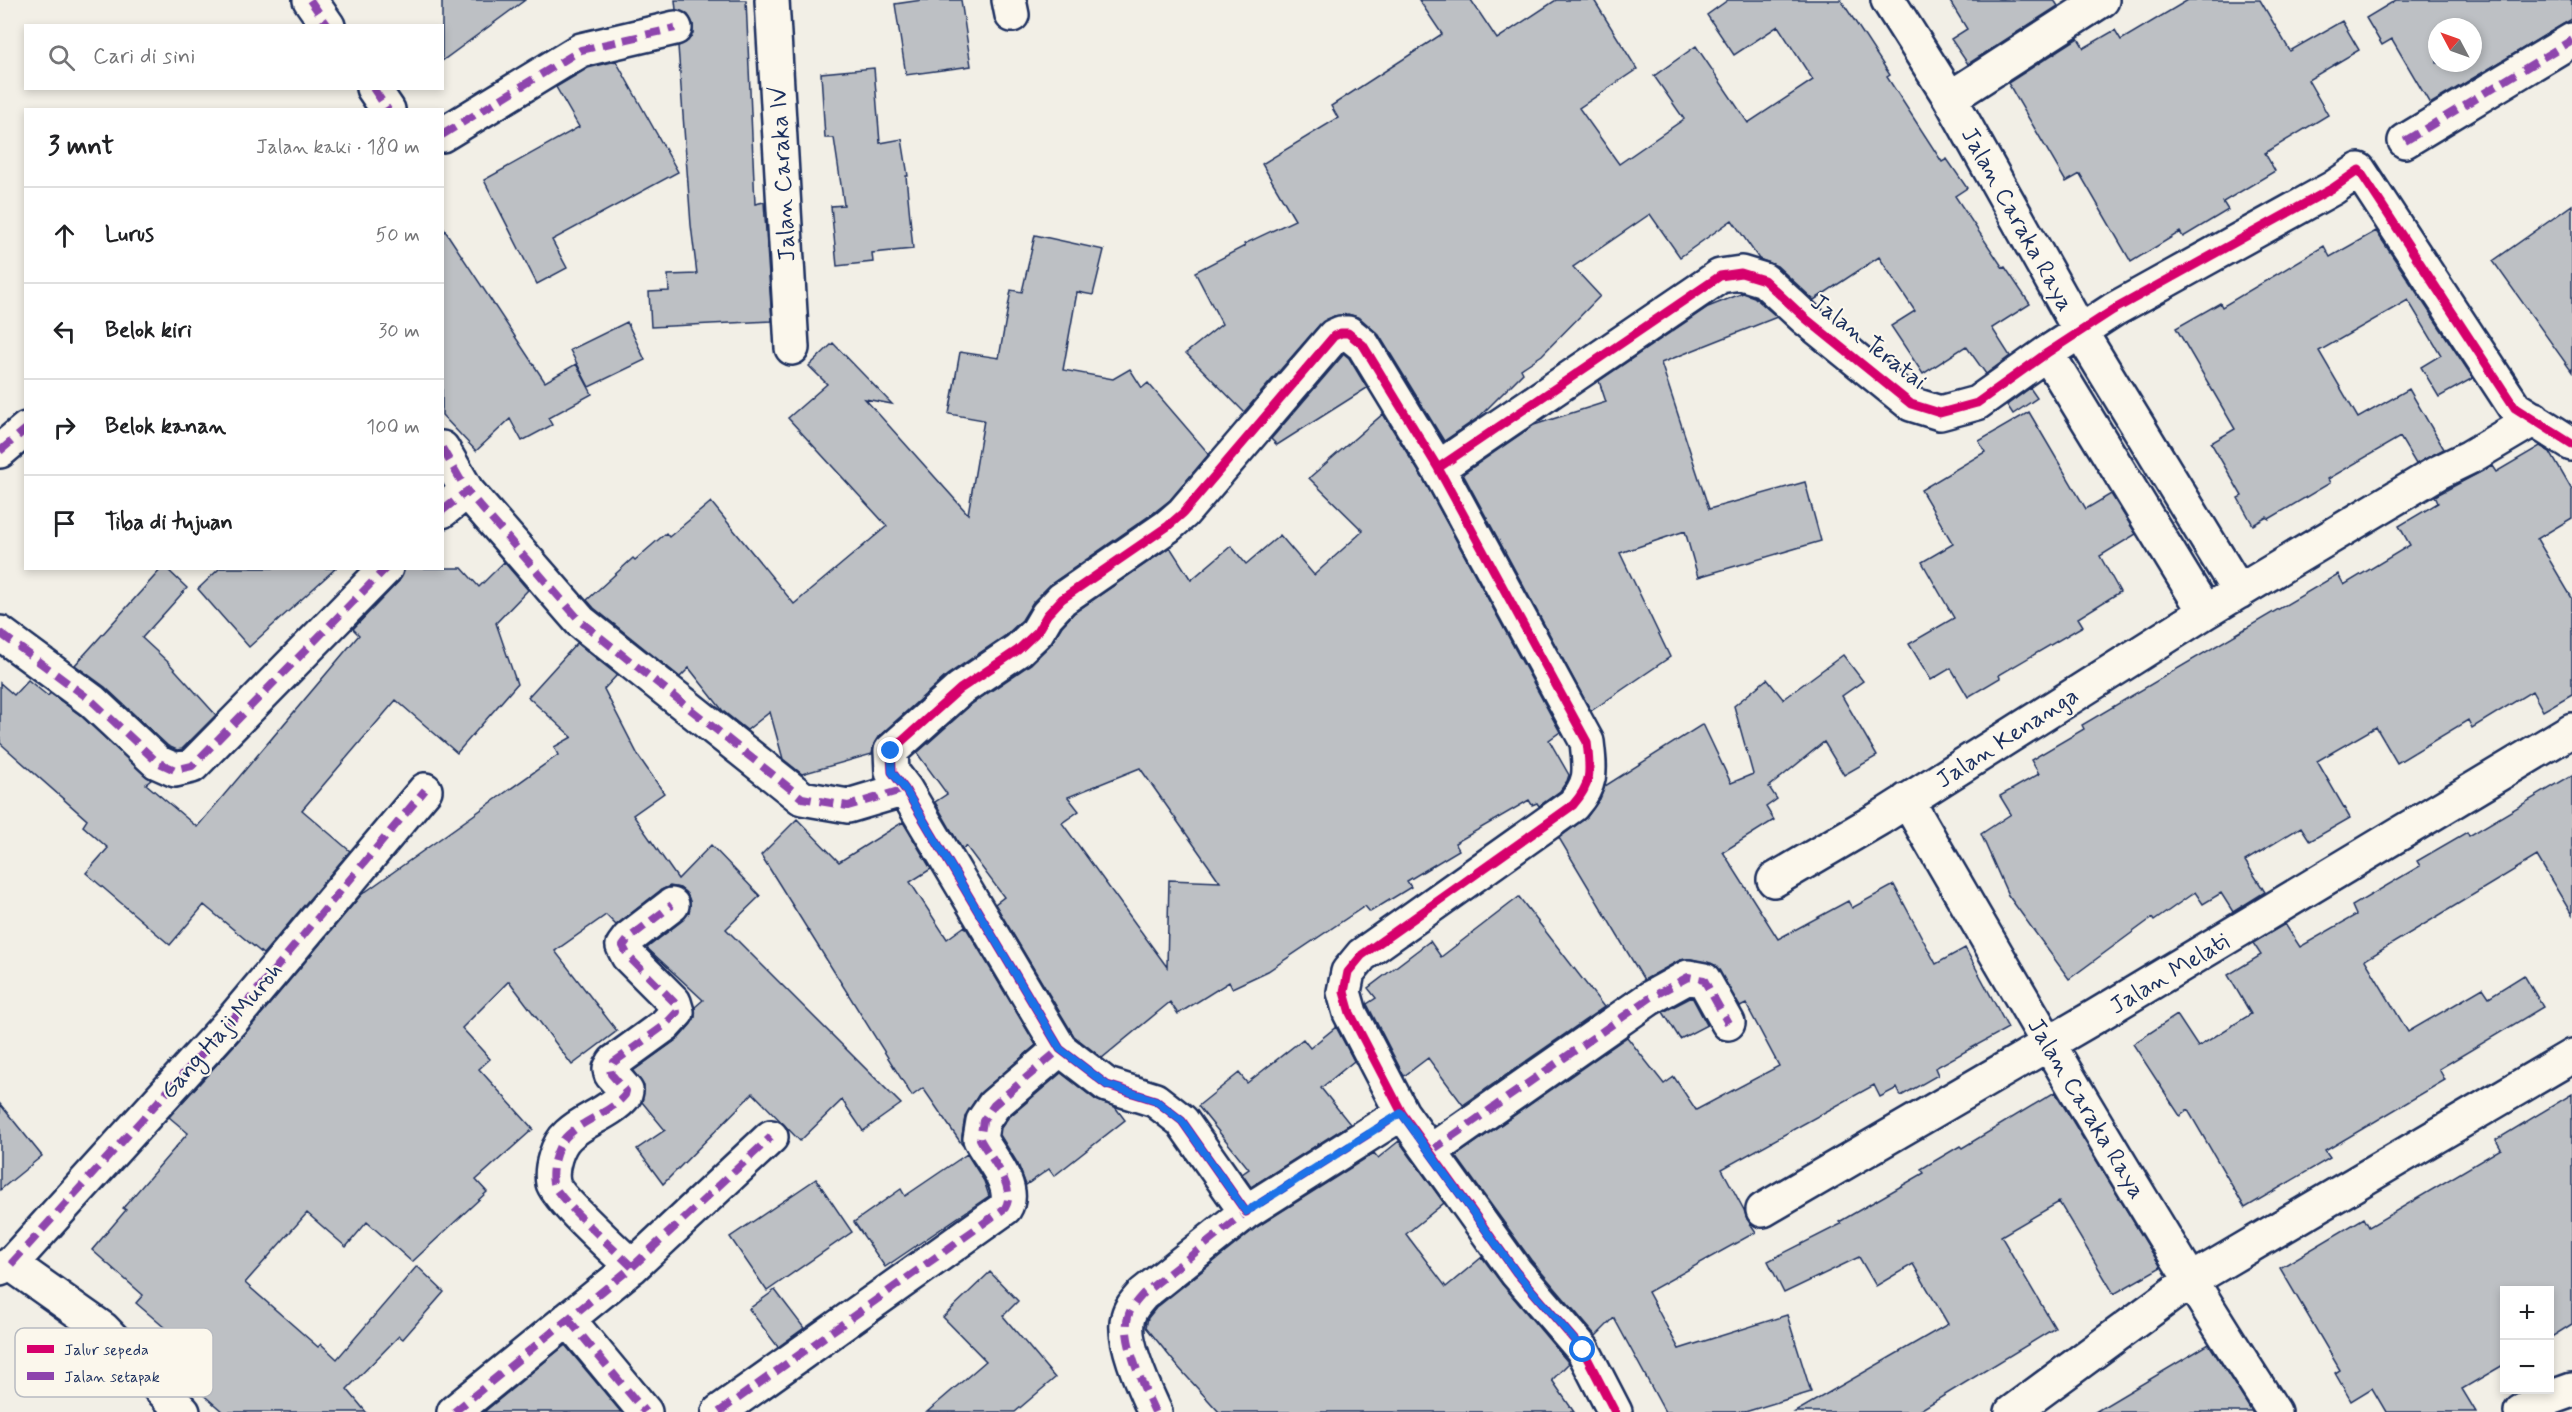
<!DOCTYPE html>
<html lang="id">
<meta charset="utf-8">
<style>
body{margin:0;font-family:Mynerve,sans-serif;background:#f2f2f2;color:#202124}
.controls{position:absolute;right:18px;bottom:18px;display:grid;overflow:hidden;border-radius:0px;box-shadow:0 3px 9px #0003}
.controls button{width:54px;height:54px;display:grid;place-items:center;padding:0;border:0;border-bottom:2px solid #e0e0e0;background:#fff;color:#202124;font:30px sans-serif}
.compass{position:absolute;left:2428px;top:18px;width:54px;height:54px;border-radius:50%;background:#fff;box-shadow:0 3px 9px #0003;rotate:311deg}
.stop{position:absolute;width:18px;height:18px;margin:-14px;border:4px solid #1a73e8;border-radius:50%;background:#fff}
.stop.end{background:#1a73e8;border-color:#fff;box-shadow:0 2px 6px #0008}
.list{margin:0;padding:0;list-style:none}
h2{display:flex;justify-content:space-between;align-items:center;height:78px;margin:0;padding:0 24px;font-size:26px}
h2 small{font-size:20px;font-weight:400;color:#757577}
.list li{display:grid;grid-template-columns:39px 1fr auto;gap:18px;align-items:center;box-sizing:border-box;height:96px;padding:0 24px;border-top:2px solid #e0e0e0}
.list b{display:block;font-size:22px;white-space:nowrap}
.list em{font-size:20px;font-style:normal;color:#757577}
.icon{flex:none;width:33px;height:33px;fill:none;stroke:currentColor;stroke-width:2;stroke-linecap:round;stroke-linejoin:round}
.map{position:relative;flex:none;width:2572px;height:1412px;overflow:hidden}
.search{position:absolute;background:#fff;box-shadow:0 3px 9px #0003;left:24px;top:24px;width:420px;height:66px;display:flex;align-items:center;gap:15px;box-sizing:border-box;padding:0 21px;border-radius:0px;color:#757577;font-size:22px}
.panel{position:absolute;background:#fff;box-shadow:0 3px 9px #0003;left:24px;top:108px;width:420px;height:462px;border-radius:0px}
.map>svg:first-child{display:block}
.building{fill:#bdc0c4;stroke:#1b2f5e;stroke-width:1.5;fill-rule:evenodd}
.lines{fill:none;stroke-linecap:round;stroke-linejoin:round}
.minor-casing{stroke:#1b2f5e;stroke-width:38}
.minor{stroke:#fbf7ec;stroke-width:33}
.quiet{stroke:#8e44ad;stroke-width:8;stroke-dasharray:15 8;stroke-linecap:butt}
.cycleway-casing{stroke:#fbf7ec;stroke-width:13}
.cycleway{stroke:#d6006c;stroke-width:9}
.route{stroke:#1a73e8;stroke-width:8}
.labels{text-anchor:middle;stroke-width:4.5;stroke-linejoin:round;paint-order:stroke}
.street-label{font-size:24px;fill:#1b2f5e;stroke:#fbf7ec}
.key{fill:#fbf7ec;stroke:#b8bbc1;stroke-width:1.5}
.key-label{font-size:16px;fill:#1b2f5e}
</style>
<div class="map">
<svg width="2572" height="1412" viewBox="0 0 2572 1412">
<rect width="100%" height="100%" fill="#f2efe6"/>
<filter id="ink" filterUnits="userSpaceOnUse"><feTurbulence type="fractalNoise" baseFrequency=".0167" numOctaves="2"/><feDisplacementMap in="SourceGraphic" scale="12" xChannelSelector="R" yChannelSelector="G"/><feConvolveMatrix kernelMatrix="1 2 1 2 8 2 1 2 1" color-interpolation-filters="sRGB"/></filter>
<g filter="url(#ink)">
<!-- building -->
<path class="building" d="M442,0H525L442,61Z
M675,0H746L755,204L764,202L772,321L651,327L649,292L669,291L668,275L697,274L691,225L678,46L688,41L693,33V24L688,15L676,10Z
M922,0H961L971,66L906,75L895,4Z
M1419,0H1471L1497,39L1556,0H1594L1637,69L1579,108L1619,164L1684,119L1654,76L1696,46L1748,123L1813,80L1778,26L1734,55L1707,15L1728,0H1841L1890,75L1887,77L1942,162L1947,159L1967,188L1955,196L2003,268L2005,267L2030,304L1992,328L2010,356L1986,374L1966,346L1923,374L1891,326L1915,311L1879,257L1814,300L1777,266L1759,259L1732,220L1680,257L1650,214L1573,267L1600,296L1542,355L1521,369L1523,373L1479,417L1444,441L1379,335L1360,318L1348,314L1334,316L1320,324L1244,412L1186,353L1222,324L1195,272L1245,246L1244,244L1295,220L1262,164L1338,118L1331,106L1442,34Z
M1949,0H2054L2058,6L1968,64L1951,39L1967,29Z
M2188,0H2260L2290,51L2342,21L2359,50L2308,80L2328,115L2265,153L2275,171L2223,202L2228,210L2183,237L2180,232L2131,262L2080,174L2066,182L2008,83L2078,38L2084,48L2115,30L2121,40Z
M2396,0H2572V19L2430,104L2392,39L2382,45L2366,18ZM2437,27H2473V63H2437Z
M616,61L678,172L552,240L567,268L537,284L484,180L579,127L556,87L588,68Z
M874,68L880,143L902,139L908,176H906L913,249L872,253L873,262L837,266L831,206L844,205L834,138H825L821,73Z
M2572,205V372L2493,261Z
M442,226L545,382L576,364L592,394L548,418L552,425L522,441L510,419L476,451L442,415Z
M2376,231L2473,378L2439,397L2421,367L2441,355L2408,300L2319,351L2358,418L2409,389L2444,449L2416,464L2400,437L2328,479L2330,483L2269,519L2267,517L2253,525L2238,498L2242,496L2211,443L2235,429L2176,328L2220,303L2222,307L2324,246L2330,257Z
M1035,235L1104,250L1093,295L1077,292L1063,370L1113,379L1130,369L1142,388L1148,383L1209,454L1170,500L1156,511L1051,584L1033,602L1022,620L1006,635L947,675L878,737L874,744L872,754L802,774L783,759L770,712L747,730L723,711L689,668L680,677L594,608L587,600L633,558L635,560L666,533L669,537L711,502L794,604L887,526L788,418L827,384L809,366L833,343L892,404L865,399L968,514L984,420L949,414L960,352L999,358L1011,290L1022,292Z
M1743,293L1754,297L1777,317L1661,363L1709,509L1805,482L1821,541L1698,577L1685,531L1620,553L1670,657L1591,711L1463,474L1534,425L1606,402L1599,381L1708,307Z
M627,322L645,360L589,387L570,350Z
M1344,354L1349,358L1367,388L1277,445L1271,439Z
M2030,388L2037,398L2013,414L2007,405Z
M2029,412L2086,509L2111,494L2136,534L2100,556L2120,592L2078,618L2083,626L1999,675L2000,678L1968,697L1951,668L1931,680L1909,644L1954,618L1922,562L1953,544L1921,490L1985,452L1979,441Z
M1383,414L1422,477L1560,732L1549,740L1569,775L1567,781L1560,791L1539,806L1537,803L1532,805L1529,800L1455,843L1459,850L1407,881L1411,887L1370,912L1365,906L1268,971L1232,988L1229,982L1178,1014L1170,1002L1102,1058L1074,1036L995,904L1004,897L966,846L962,849L935,802L947,794L917,753L972,704L1031,664L1050,645L1062,626L1074,613L1170,547L1191,580L1231,546L1246,564L1280,535L1314,575L1363,531L1309,478ZM1140,768L1220,882L1169,880L1167,967L1062,823L1079,811L1068,797Z
M2540,446L2550,452L2572,490V518L2537,539L2572,598V694L2543,711L2532,691L2472,728L2468,720L2397,763L2376,727L2317,761L2350,818L2310,841L2301,827L2245,861L2265,892L2233,912L2221,893L2203,904L2195,892L2154,921L2152,918L2069,979L2008,895L1981,834L2011,814L2000,796L2039,774L2031,760L2084,729L2082,725L2338,574L2344,585L2410,545L2399,526L2438,503L2435,496L2492,466L2496,472Z
M504,562L528,590L496,623L517,684L457,753L396,700L302,810L350,851L263,954L204,905L170,945L86,873L108,848L83,826L87,820L0,743V683L14,695L28,680L48,696L50,693L80,715L151,780L146,784L197,827L359,635L353,629L399,581L404,568H462L479,587Z
M162,568H166L187,588L142,638L168,662L216,715L182,749L177,750L168,746L105,687L75,665Z
M220,568H336L249,647L198,589Z
M577,643L617,675L604,689L639,757L664,793L633,815L678,879L711,845L760,896L726,929L901,1104L863,1131L842,1100L800,1141L753,1093L663,1184L637,1149L665,1130L642,1102L644,1086L633,1071L679,1038L691,1024L695,1017V1007L703,1000L647,948L683,920L689,912L690,902L687,894L680,888L670,886L661,890L616,925L606,915L555,951L617,1031L572,1065L509,981L462,1028L490,1059L479,1069L533,1129L476,1180L487,1192L412,1262L367,1222L346,1247L307,1213L245,1283L318,1347L321,1344L337,1359L417,1266L444,1292L403,1339L399,1336L347,1389L366,1412H223L177,1372L194,1353L136,1303L143,1295L92,1250L126,1210L123,1208L188,1133L169,1117L248,1030L361,895L558,755L554,747L572,737L528,697Z
M1843,655L1863,681L1842,696L1877,756L1844,775L1824,742L1769,787L1777,799L1766,807L1774,820L1723,852L1778,939L1848,901L1852,908L1894,885L1936,964L1965,948L2008,1028L1935,1068L1938,1075L1901,1096L1897,1088L1880,1097L1874,1085L1722,1169L1744,1210L1747,1219L1756,1232L1648,1292L1679,1349L1787,1315L1811,1392L1745,1412H1665L1614,1318L1596,1336L1531,1260L1456,1156L1627,1037L1664,1084L1674,1077L1696,1110L1779,1066L1746,1004L1740,1007L1715,965L1691,959L1680,960L1644,980L1559,838L1587,817L1600,799L1605,786L1703,724L1731,783L1753,774L1734,706L1767,679L1783,699Z
M2572,775V915L2537,856L2365,960L2408,1032L2483,988L2489,997L2524,975L2543,1007L2439,1069L2445,1080L2325,1151L2330,1158L2245,1208L2188,1110L2180,1116L2133,1044L2177,1015L2198,1047L2251,1014L2228,975L2261,955L2253,943L2285,924L2300,947L2356,915L2352,906L2420,866L2417,861L2467,832L2469,836Z
M797,819L839,862L903,822L931,869L910,882L947,939L965,926L1036,1045L979,1094L965,1117L962,1136L963,1146L923,1088L912,1096L761,855Z
M1519,897L1604,1007L1463,1105L1428,1058L1404,1076L1368,1006L1367,1004L1376,998L1368,988L1430,941L1441,957Z
M1692,997L1707,1025L1680,1039L1663,1012Z
M1336,1027L1354,1061L1321,1088L1350,1124L1251,1187L1242,1174L1249,1169L1198,1106L1239,1073L1247,1083L1303,1039L1310,1048Z
M1061,1073L1096,1100L1115,1107L1125,1120L1054,1176L1049,1169L1026,1185L1018,1164L1000,1135L1001,1128L1008,1118Z
M2055,1092L2161,1267L2114,1294L2059,1202L2001,1236L2055,1328L1917,1412H1795L1948,1324L1913,1264L1876,1286L1859,1257L1784,1293L1768,1261L1841,1224L1839,1222L1924,1173L1921,1169L1960,1146L1962,1148Z
M2572,1094V1324L2550,1338V1290H2505V1364L2462,1389L2476,1412H2386L2372,1388L2351,1401L2335,1373L2340,1370L2280,1268L2364,1218L2369,1227L2501,1149L2496,1140Z
M0,1104L42,1156L0,1190Z
M1399,1141L1444,1203L1406,1234L1446,1287L1482,1257L1502,1284L1567,1361L1569,1363L1552,1380L1574,1412H1219L1179,1368L1146,1327L1148,1318L1156,1308L1257,1227L1374,1153L1378,1158Z
M967,1154L984,1181L989,1196L885,1267L854,1222L901,1189L905,1196Z
M816,1179L852,1232L767,1291L730,1237Z
M990,1272L1018,1301L1003,1316L1055,1378L1015,1412H927L986,1361L943,1317Z
M775,1290L804,1328L778,1347L749,1309Z
M2209,1344L2252,1412H2095Z
M565,1345L621,1412H484Z"/>
<g class="lines">
<!-- minor casing -->
<g class="minor-casing">
<path id="minor" d="M310,0L328,26
M772,0L792,348
M1009,0L1012,15
M1888,0L1950,98L2080,331L2239,592
M373,88L388,110
M1950,98L2102,0
M442,135L581,50L675,28
M2405,141L2572,40
M2047,353L2205,612
M442,448L467,491
M0,451L26,429
M1438,468L1720,276L1741,273L1764,280L1805,318L1911,404L1940,413L1977,403L2047,353L2113,310L2333,188L2359,170L2515,408L2572,444
M442,511L467,491L581,622L802,798L848,806L905,789
M0,633L92,701L157,762L175,770L192,766L386,568
M1907,800C2026,1006 2145,1212 2274,1412
M1774,880L1880,818L2205,612L2437,473L2470,457L2534,419
M1431,1151L1650,998L1688,977L1704,980L1728,1023
M1763,1210L2096,1016L2572,730
M1246,1212L1182,1121L1155,1100L1107,1085L1060,1049L905,789L892,772L891,751L960,689L1018,650L1037,632L1047,615L1062,599L1168,526L1183,513L1334,336L1341,333H1348L1363,345L1438,468L1587,742C1590,770 1593,782 1573,805L1362,955L1348,972L1344,992L1350,1013L1402,1113L1516,1272L1583,1350L1615,1412
M11,1264L234,1018L425,790
M632,1267C618,1253 556,1197 553,1183C550,1168 557,1145 568,1135C585,1119 610,1113 625,1095L626,1091L611,1074L610,1069L614,1062L665,1025L677,1012L674,1002L628,956L623,946L629,938L672,905
M0,1269L11,1264L103,1329L183,1412
M568,1319L645,1412
M454,1412L632,1267L771,1137
M719,1412L1005,1208C1018,1187 989,1157 980,1139L983,1121L994,1105L1060,1049
M1155,1412C1145,1390 1121,1340 1128,1317C1130,1308 1137,1301 1143,1294L1246,1212L1402,1113
M2012,1412L2190,1281L2572,1056
M2521,1412L2544,1400L2572,1390"/>
</g>
<!-- minor -->
<use href="#minor" class="minor"/>
<!-- quiet -->
<path class="quiet" d="M310,0L328,26
M373,88L388,110
M442,135L581,50L675,28
M2405,141L2572,40
M442,448L467,491
M0,451L26,429
M442,511L467,491L581,622L802,798L848,806L905,789
M0,633L92,701L157,762L175,770L192,766L386,568
M1431,1151L1650,998L1688,977L1704,980L1728,1023
M11,1264L234,1018L425,790
M632,1267C618,1253 556,1197 553,1183C550,1168 557,1145 568,1135C585,1119 610,1113 625,1095L626,1091L611,1074L610,1069L614,1062L665,1025L677,1012L674,1002L628,956L623,946L629,938L672,905
M568,1319L645,1412
M454,1412L632,1267L771,1137
M719,1412L1005,1208C1018,1187 989,1157 980,1139L983,1121L994,1105L1060,1049
M1155,1412C1145,1390 1121,1340 1128,1317C1130,1308 1137,1301 1143,1294L1246,1212L1402,1113"/>
<!-- cycleway casing -->
<g class="cycleway-casing">
<path id="cycleway" d="M1438,468L1720,276L1741,273L1764,280L1805,318L1911,404L1940,413L1977,403L2047,353L2113,310L2333,188L2359,170L2515,408L2572,444
M1246,1212L1182,1121L1155,1100L1107,1085L1060,1049L905,789L892,772L891,751L960,689L1018,650L1037,632L1047,615L1062,599L1168,526L1183,513L1334,336L1341,333H1348L1363,345L1438,468L1587,742C1590,770 1593,782 1573,805L1362,955L1348,972L1344,992L1350,1013L1402,1113L1516,1272L1583,1350L1615,1412"/>
</g>
<!-- cycleway -->
<use href="#cycleway" class="cycleway"/>
</g>
</g>
<g class="lines" filter="url(#ink)">
<!-- route -->
<path class="route" d="M891,751L892,772L905,789L1060,1049L1107,1085L1155,1100L1182,1121L1246,1212L1401,1113L1516,1272L1583,1350"/>
</g>
<g class="labels">
<!-- street labels -->
<g class="street-label">
<text transform="translate(782 174) rotate(-93)" y="8">Jalan Caraka IV</text>
<text transform="translate(2018 219) rotate(61)" y="8">Jalan Caraka Raya</text>
<text transform="translate(1869 341) rotate(38)" y="8">Jalan Teratai</text>
<text transform="translate(2007 737) rotate(-33)" y="8">Jalan Kenanga</text>
<text transform="translate(2169 973) rotate(-31)" y="8">Jalan Melati</text>
<text transform="translate(221 1030) rotate(-49)" y="8">Gang Haji Muroh</text>
<text transform="translate(2087 1108) rotate(59)" y="8">Jalan Caraka Raya</text>
</g>
</g>
<!-- legend -->
<rect x="15" y="1328" width="198" height="69" rx="9" class="key"/>
<rect x="27" y="1345" width="27" height="8" fill="#d6006c"/>
<rect x="27" y="1372" width="27" height="8" fill="#8e44ad"/>
<g class="key-label">
<text x="64" y="1355">Jalur sepeda</text>
<text x="64" y="1382">Jalan setapak</text>
</g>
</svg>
<div class="controls">
<button>+</button>
<button>−</button>
</div>
<svg class="compass" viewBox="-18 -18 36 36"><path d="M0-13l5 13h-10z" fill="#e53935"/><path d="M0 13l5-13h-10z" fill="#757577"/></svg>
<div class="stop" style="left:1583px;top:1350px"></div>
<div class="stop end" style="left:891px;top:751px"></div>
<div class="search"><svg class="icon" aria-label="search" viewBox="0 0 24 24"><circle cx="10" cy="10" r="6"/><path d="M15 15l6 6"/></svg>Cari di sini</div>
<section class="panel">
<h2>3 mnt<small>Jalan kaki · 180 m</small></h2>
<ul class="list">
<li><svg class="icon" aria-label="ahead" viewBox="0 0 24 24"><path d="M12 20V5M6 11l6-6 6 6"/></svg><div><b>Lurus</b></div><em>50 m</em></li>
<li><svg class="icon" aria-label="left" viewBox="0 0 24 24"><path d="M17 20v-9H6M10 6l-5 5 5 5"/></svg><div><b>Belok kiri</b></div><em>30 m</em></li>
<li><svg class="icon" aria-label="right" viewBox="0 0 24 24"><path d="M7 20v-9h11M14 6l5 5-5 5"/></svg><div><b>Belok kanan</b></div><em>100 m</em></li>
<li><svg class="icon" aria-label="arrive" viewBox="0 0 24 24"><path d="M6 21V4h12l-3 4 3 4H6"/></svg><div><b>Tiba di tujuan</b></div></li>
</ul>
</section>
</div>
